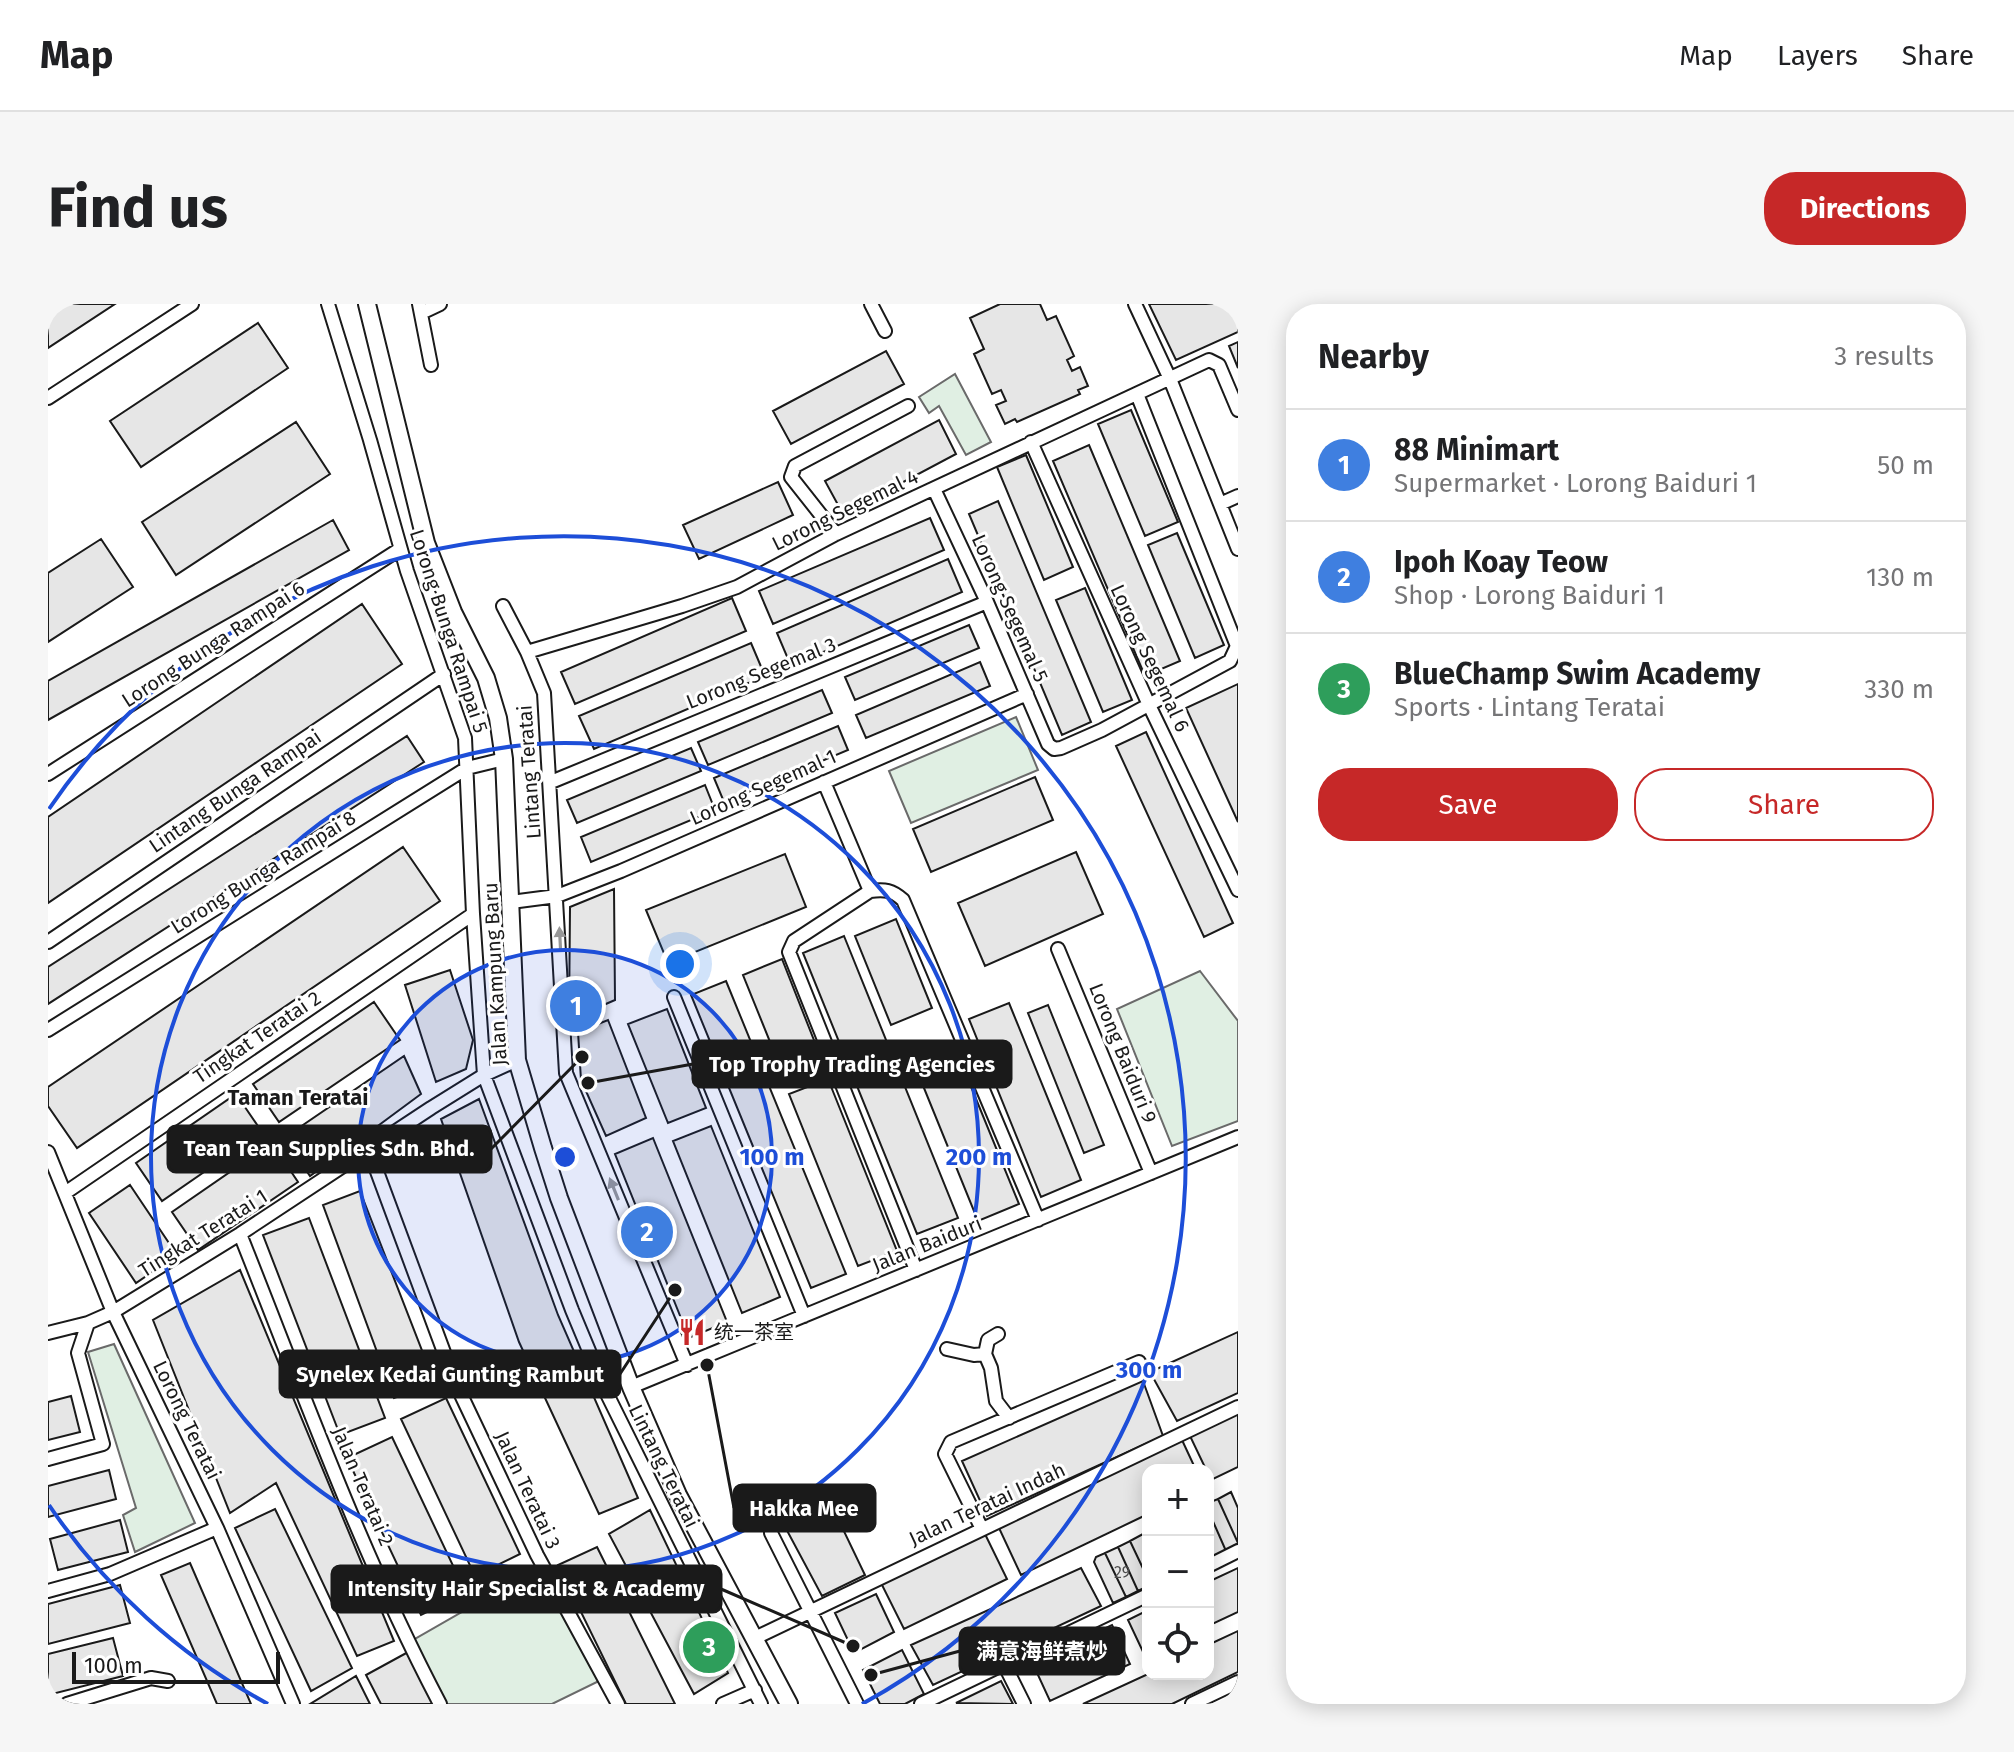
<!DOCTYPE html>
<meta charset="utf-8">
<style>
body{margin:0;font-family:"Fira Sans","Noto Sans SC",sans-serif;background:#f6f6f6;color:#202124}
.controls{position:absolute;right:24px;bottom:24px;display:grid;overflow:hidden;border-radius:16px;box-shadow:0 4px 20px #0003}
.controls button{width:72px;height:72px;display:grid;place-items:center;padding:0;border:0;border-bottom:2px solid #e0e0e0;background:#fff;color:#202124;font:40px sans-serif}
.scale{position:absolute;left:24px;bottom:20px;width:208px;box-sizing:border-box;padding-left:8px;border:4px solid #1a1a1a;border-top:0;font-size:22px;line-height:28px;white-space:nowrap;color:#1a1a1a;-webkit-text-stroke:6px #fff;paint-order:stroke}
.you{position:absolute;left:632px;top:660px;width:28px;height:28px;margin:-20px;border:6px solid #fff;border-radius:50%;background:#1a73e8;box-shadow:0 0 0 12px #1a73e833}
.badge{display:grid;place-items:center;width:52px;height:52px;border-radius:50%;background:#c62828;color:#fff;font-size:26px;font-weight:700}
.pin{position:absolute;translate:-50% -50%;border:4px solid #fff;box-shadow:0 2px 8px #0006}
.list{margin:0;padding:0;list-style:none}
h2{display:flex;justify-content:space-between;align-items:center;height:104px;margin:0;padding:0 32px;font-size:34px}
h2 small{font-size:26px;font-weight:400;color:#757577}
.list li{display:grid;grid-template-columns:52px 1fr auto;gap:24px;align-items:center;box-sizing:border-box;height:112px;padding:0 32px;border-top:2px solid #e0e0e0}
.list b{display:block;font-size:30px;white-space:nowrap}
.list p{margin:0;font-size:26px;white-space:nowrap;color:#757577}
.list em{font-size:26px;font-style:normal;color:#757577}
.actions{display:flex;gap:16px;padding:24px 32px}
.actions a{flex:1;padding:18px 0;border:2px solid #c62828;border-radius:32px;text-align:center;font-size:28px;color:#c62828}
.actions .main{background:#c62828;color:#fff}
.icon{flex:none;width:44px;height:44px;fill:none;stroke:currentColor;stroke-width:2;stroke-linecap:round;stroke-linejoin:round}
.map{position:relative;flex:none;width:1190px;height:1400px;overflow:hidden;border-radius:32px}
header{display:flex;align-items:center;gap:48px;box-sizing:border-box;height:112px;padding:0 40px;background:#fff;border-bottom:2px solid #e0e0e0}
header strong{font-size:38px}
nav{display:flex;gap:44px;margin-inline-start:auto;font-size:28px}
.intro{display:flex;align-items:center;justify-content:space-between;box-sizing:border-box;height:192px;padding:0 48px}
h1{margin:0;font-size:56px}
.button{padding:20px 36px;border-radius:32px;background:#c62828;color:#fff;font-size:28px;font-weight:700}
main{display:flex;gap:48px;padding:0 48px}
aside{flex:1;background:#fff;border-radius:32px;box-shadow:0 4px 20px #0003}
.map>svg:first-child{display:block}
.green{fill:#e0efe3;stroke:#6a6a6a;stroke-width:2}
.building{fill:#e6e6e6;stroke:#1a1a1a;stroke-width:2}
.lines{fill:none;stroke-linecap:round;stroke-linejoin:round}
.minor-casing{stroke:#1a1a1a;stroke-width:16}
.tertiary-casing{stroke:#1a1a1a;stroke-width:20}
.minor{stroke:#fff;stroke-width:12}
.tertiary{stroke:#fff;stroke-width:16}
.oneway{fill:#989898}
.ring{fill:none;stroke:#1d4ed8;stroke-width:4}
.labels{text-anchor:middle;stroke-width:6;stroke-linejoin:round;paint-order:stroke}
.number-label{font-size:16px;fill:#4d4d4d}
.street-label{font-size:20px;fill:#1a1a1a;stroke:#fff}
.poi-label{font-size:20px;fill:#1a1a1a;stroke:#fff;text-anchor:start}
.neighbourhood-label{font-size:22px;font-weight:bold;fill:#1a1a1a;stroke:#fff}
.centre{fill:#1d4ed8;stroke:#fff;stroke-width:4}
.ring-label{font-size:24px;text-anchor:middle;font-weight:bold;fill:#1d4ed8;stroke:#fff;stroke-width:6;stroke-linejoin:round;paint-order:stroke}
.leader{fill:none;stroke:#1a1a1a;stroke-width:3}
.callout-dot{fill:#1a1a1a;stroke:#fff;stroke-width:3}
.callout{fill:#1a1a1a;stroke:#1a1a1a;stroke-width:3}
.callout-label{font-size:22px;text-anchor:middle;font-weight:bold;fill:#fff}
</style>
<header>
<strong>Map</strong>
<nav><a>Map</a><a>Layers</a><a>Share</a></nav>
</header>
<div class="intro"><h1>Find us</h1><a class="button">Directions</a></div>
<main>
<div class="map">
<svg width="1190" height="1400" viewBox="0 0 1190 1400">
<rect width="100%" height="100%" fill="#fff"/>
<!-- green -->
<path class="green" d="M907,70L943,138L918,151L891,102L881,109L871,93Z
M968,413L990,466L863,519L841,467Z
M1152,667L1190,717V817L1124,842L1069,705Z
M66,1040L147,1219L87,1248L75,1211L88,1204L40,1048Z
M494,1262L553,1376L504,1400H392L360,1339Z"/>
<!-- building -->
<path class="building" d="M0,0H67L0,44Z
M952,0H992L999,16L1008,12L1026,52L1019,56L1024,67L1032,63L1040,82L1030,86L1032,90L969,118L967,115L957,120L948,101L958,97L953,86L944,90L926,50L936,45L922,14Z
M1101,0H1190V28L1128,56Z
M210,19L240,64L93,163L62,117Z
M1190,38V64L1181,42Z
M838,47L856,80L743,140L725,107Z
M1083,106L1130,218L1097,232L1050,120Z
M891,116L908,150L795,210L777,177Z
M248,118L282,170L128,271L94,218Z
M1041,141L1132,357L1097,372L1005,157Z
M978,151L1025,263L996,276L949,163Z
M730,178L745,211L651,255L635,221Z
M950,197L1043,418L1014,431L921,210Z
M882,214L896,246L725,320L711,287Z
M285,216L301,246L0,416V377Z
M1129,229L1176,341L1147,354L1100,241Z
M53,235L85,283L0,338V269Z
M900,255L914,288L743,362L729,329Z
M1037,284L1084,396L1055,408L1008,296Z
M684,294L698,327L527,400L513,368Z
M314,300L354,360L0,599V513Z
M921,321L931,344L807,396L797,373Z
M703,339L717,372L546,445L531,412Z
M932,358L942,382L818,434L808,411Z
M1190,380V518L1138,404Z
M774,386L784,409L660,461L650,438Z
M790,422L800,446L676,498L666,474Z
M1098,428L1185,619L1156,633L1068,442Z
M359,432L376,458L0,700V663Z
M643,444L653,467L529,519L519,496Z
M987,473L1005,516L883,568L865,525Z
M657,481L667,506L543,558L533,533Z
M355,543L392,597L29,844L0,802V783Z
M1028,548L1055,610L937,662L910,599Z
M737,550L758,603L620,659L598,606Z
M566,585L567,696L521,716L522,603Z
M848,615L884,704L843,721L807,632Z
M796,632L910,914L869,930L755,649Z
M734,655L773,754L735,770L695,671Z
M402,666L425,736L418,765L388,778L357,681Z
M678,677L798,970L763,984L643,691Z
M326,698L352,736L231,818L205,780Z
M961,699L1033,876L993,893L921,715Z
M1000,701L1056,841L1036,849L980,709Z
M619,705L658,804L620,819L580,720Z
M560,716L598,814L558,832L533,776L530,728Z
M906,741L971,900L930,917L865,757Z
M356,752L373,790L262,872L236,834Z
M780,775L849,947L810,962L741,790Z
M188,790L214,828L114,897L88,859Z
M431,795L510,1011L590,1194L551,1210L471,1038L393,815Z
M663,822L732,993L694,1009L625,837Z
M605,834L679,1018L641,1034L567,850Z
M224,839L250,878L150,946L124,908Z
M82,881L129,951L88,979L41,909Z
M312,887L387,1080L346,1094L275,901Z
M261,914L337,1114L292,1131L215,931Z
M192,966L346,1337L309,1352L228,1179L182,1209L105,1016Z
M1190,1028V1089L1129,1117L1102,1068Z
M1095,1077L1115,1132L939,1212L914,1157Z
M23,1092L32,1128L0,1136V1098Z
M398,1094L472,1250L427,1272L353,1115Z
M1190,1109V1163L1163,1176L1142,1132Z
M344,1133L418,1289L373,1311L299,1154Z
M1134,1136L1148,1166H1100V1210L973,1271L951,1224Z
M61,1166L68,1195L0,1213V1182Z
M1183,1188L1190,1204V1239L1170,1195Z
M780,1194L817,1271L774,1292L735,1219Z
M1170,1195L1190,1239L1178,1247L1160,1206V1199Z
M227,1205L304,1364L263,1387L187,1224Z
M602,1206L680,1369L646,1390L561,1230Z
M1160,1206L1178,1247L1165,1252L1160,1240Z
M72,1216L80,1248L10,1266L2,1235Z
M936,1228L959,1275L856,1325L833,1279Z
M1095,1230L1100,1242V1275L1082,1237Z
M1082,1237L1100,1275V1282L1090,1287L1070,1243Z
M549,1243L627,1400H578L510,1261Z
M1070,1243L1090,1287L1078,1293L1057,1249Z
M1057,1249L1078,1293L1065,1299L1046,1258L1048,1253Z
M142,1259L203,1400H169L113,1271Z
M1033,1264L1053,1302L885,1381L863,1341Z
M1190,1264V1308L1160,1322V1278Z
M72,1281L82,1319L0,1340V1300Z
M828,1290L846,1328L806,1349L787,1309Z
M1100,1306V1350L1097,1352L1080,1316Z
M1064,1321L1082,1360L1002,1397L984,1358Z
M1190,1327V1368L1124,1400H1035L1100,1370H1160V1341Z
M65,1334L75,1372L0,1391V1350Z
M854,1346L876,1390L857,1400H832L815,1366Z
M362,1347L388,1400H333L318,1371Z
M308,1372L322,1400H262Z
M953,1377L965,1400L908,1399Z"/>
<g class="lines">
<!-- minor casing -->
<g class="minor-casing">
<path id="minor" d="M280,0L322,136L359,267L417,434L425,610L436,771L524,1006L559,1090L713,1400
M371,0L383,61
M823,0L837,27
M1087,0L1122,75L1190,245
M373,9L392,0
M0,94L144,0
M983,138L1101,401L1190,586
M886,185L939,298L1000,440L1006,445L1013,444L1054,426L1182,357L1189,342L1089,90
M1172,200L1190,192
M788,230L743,173L747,162L860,102
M455,302L479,348L496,389L518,769L639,1061
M479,348L634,302L689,283L788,230L1161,56L1171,61L1190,106
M0,470L352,245
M503,478L939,298
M776,478L822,587
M463,598L509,592L573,567L979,390
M0,638L396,370
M1010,645L1103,869
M626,693L756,1012
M0,726L419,464L456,455
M321,846L407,1078L489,1251L570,1400
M0,848L65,1008L169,1224L245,1400
M17,889L425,610
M192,930C255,1088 313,1250 392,1400
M868,966L741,648L746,637L822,587C837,585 844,586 855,596L990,916
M0,1029L40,1019L65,1008L192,930L383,804L436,771L469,756
M950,1030L940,1036L937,1050L943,1064L948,1097L961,1114
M899,1045L926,1051L937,1050
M583,1083L1190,833
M0,1155L55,1140L30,1049L40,1019
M934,1225L897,1150L903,1138L1091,1058
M723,1229L809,1400
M1160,1262L1190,1247
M0,1287L62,1270L169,1224
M705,1335L1190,1103
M956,1360L976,1400
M19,1400L103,1374L120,1377
M675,1400L707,1386
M873,1400L1100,1291
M1144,1400L1190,1378"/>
</g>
<!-- tertiary casing -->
<g class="tertiary-casing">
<path id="tertiary" d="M319,0L378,239L405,308L438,374L450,414L456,455L469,756L495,844L511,894L583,1083L630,1191L741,1400"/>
</g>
<!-- minor -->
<use href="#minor" class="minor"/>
<!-- tertiary -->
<use href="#tertiary" class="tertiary"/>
</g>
<!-- one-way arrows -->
<defs><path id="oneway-solid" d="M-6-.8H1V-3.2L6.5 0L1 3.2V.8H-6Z" transform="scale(2)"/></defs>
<g class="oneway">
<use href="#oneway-solid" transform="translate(512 635) rotate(-93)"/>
<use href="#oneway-solid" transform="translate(566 885) rotate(-112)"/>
</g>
<!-- distance rings -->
<circle cx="517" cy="853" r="207" fill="#1d4ed8" fill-opacity=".12"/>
<g class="ring">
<circle cx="517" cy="853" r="207"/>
<circle cx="517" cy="853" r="414"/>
<path d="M220 1400A622 622 0 0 1 1 1201M1 505A622 622 0 1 1 814 1400"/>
</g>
<!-- icons -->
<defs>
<g id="restaurant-bare" transform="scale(2.16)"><path d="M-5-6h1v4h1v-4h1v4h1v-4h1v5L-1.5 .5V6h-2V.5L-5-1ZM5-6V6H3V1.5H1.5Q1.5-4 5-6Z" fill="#c62828" stroke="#fff" stroke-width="2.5" paint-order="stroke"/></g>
</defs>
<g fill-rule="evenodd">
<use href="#restaurant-bare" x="644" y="1028"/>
</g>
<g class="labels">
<!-- number labels -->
<g class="number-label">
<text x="1074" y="1274">29</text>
</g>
<!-- street labels -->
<g class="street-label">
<text transform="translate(797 206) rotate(-26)" y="7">Lorong Segemal 4</text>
<text transform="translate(962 304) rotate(66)" y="7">Lorong Segemal 5</text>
<text transform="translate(401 327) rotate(72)" y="7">Lorong Bunga Rampai 5</text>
<text transform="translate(165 340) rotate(-33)" y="7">Lorong Bunga Rampai 6</text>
<text transform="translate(1102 354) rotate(65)" y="7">Lorong Segemal 6</text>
<text transform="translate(713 369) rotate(-22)" y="7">Lorong Segemal 3</text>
<text transform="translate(481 468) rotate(-94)" y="7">Lintang Teratai</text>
<text transform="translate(715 483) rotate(-24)" y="7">Lorong Segemal 1</text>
<text transform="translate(187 487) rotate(-34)" y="7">Lintang Bunga Rampai</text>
<text transform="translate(215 568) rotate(-32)" y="7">Lorong Bunga Rampai 8</text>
<text transform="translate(447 670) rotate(-93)" y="7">Jalan Kampung Baru</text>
<text transform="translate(209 733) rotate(-34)" y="7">Tingkat Teratai 2</text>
<text transform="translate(1075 749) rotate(68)" y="7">Lorong Baiduri 9</text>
<text transform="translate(155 929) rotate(-32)" y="7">Tingkat Teratai 1</text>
<text transform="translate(879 940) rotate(-22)" y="7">Jalan Baiduri</text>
<text transform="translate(139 1116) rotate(64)" y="7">Lorong Teratai</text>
<text transform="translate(616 1162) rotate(64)" y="7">Lintang Teratai</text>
<text transform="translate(315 1182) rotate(67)" y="7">Jalan Teratai 2</text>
<text transform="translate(480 1186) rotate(65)" y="7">Jalan Teratai 3</text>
<text transform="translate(939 1200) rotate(-25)" y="7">Jalan Teratai Indah</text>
</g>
<!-- poi labels -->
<g class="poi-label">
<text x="666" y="1035">统一茶室</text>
</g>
<!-- neighbourhood labels -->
<g class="neighbourhood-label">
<text x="250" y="801">Taman Teratai</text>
</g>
</g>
<circle cx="517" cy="853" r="12" class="centre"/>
<g class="ring-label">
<text x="724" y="861">100 m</text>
<text x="931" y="861">200 m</text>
<text x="1101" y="1074">300 m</text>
</g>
<!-- callouts -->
<path class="leader" d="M540 779L645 760M534 753L443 845M627 986L572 1070M659 1061L686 1204M805 1342L673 1285M823 1371L912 1347"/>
<g class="callout-dot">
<circle cx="540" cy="779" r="8"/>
<circle cx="534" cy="753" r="8"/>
<circle cx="627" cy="986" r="8"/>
<circle cx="659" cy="1061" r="8"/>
<circle cx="805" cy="1342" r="8"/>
<circle cx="823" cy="1371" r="8"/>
</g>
<g class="callout">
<rect x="645" y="737" width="318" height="46" rx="8"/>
<rect x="120" y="822" width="323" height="46" rx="8"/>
<rect x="232" y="1047" width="340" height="46" rx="8"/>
<rect x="686" y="1181" width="141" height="46" rx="8"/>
<rect x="284" y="1262" width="389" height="46" rx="8"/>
<rect x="912" y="1324" width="164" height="46" rx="8"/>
</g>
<g class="callout-label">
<text x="804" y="768">Top Trophy Trading Agencies</text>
<text x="281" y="852">Tean Tean Supplies Sdn. Bhd.</text>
<text x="402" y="1078">Synelex Kedai Gunting Rambut</text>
<text x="756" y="1212">Hakka Mee</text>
<text x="478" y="1292">Intensity Hair Specialist &amp; Academy</text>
<text x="994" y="1355">满意海鲜煮炒</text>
</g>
</svg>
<div class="controls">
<button>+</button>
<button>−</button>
<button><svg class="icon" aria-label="locate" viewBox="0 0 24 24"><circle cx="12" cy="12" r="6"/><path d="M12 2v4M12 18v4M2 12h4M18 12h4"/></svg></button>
</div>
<div class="scale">100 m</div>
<div class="you"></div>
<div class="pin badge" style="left:528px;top:702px;background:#3f7fe0">1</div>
<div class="pin badge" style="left:599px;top:928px;background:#3f7fe0">2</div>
<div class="pin badge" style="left:661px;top:1343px;background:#2e9e5b">3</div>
</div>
<aside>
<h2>Nearby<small>3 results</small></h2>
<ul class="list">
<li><span class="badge" style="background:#3f7fe0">1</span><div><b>88 Minimart</b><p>Supermarket · Lorong Baiduri 1</p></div><em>50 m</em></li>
<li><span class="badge" style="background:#3f7fe0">2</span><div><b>Ipoh Koay Teow</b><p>Shop · Lorong Baiduri 1</p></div><em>130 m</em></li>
<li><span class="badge" style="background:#2e9e5b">3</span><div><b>BlueChamp Swim Academy</b><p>Sports · Lintang Teratai</p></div><em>330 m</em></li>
</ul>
<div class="actions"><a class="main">Save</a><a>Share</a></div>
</aside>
</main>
